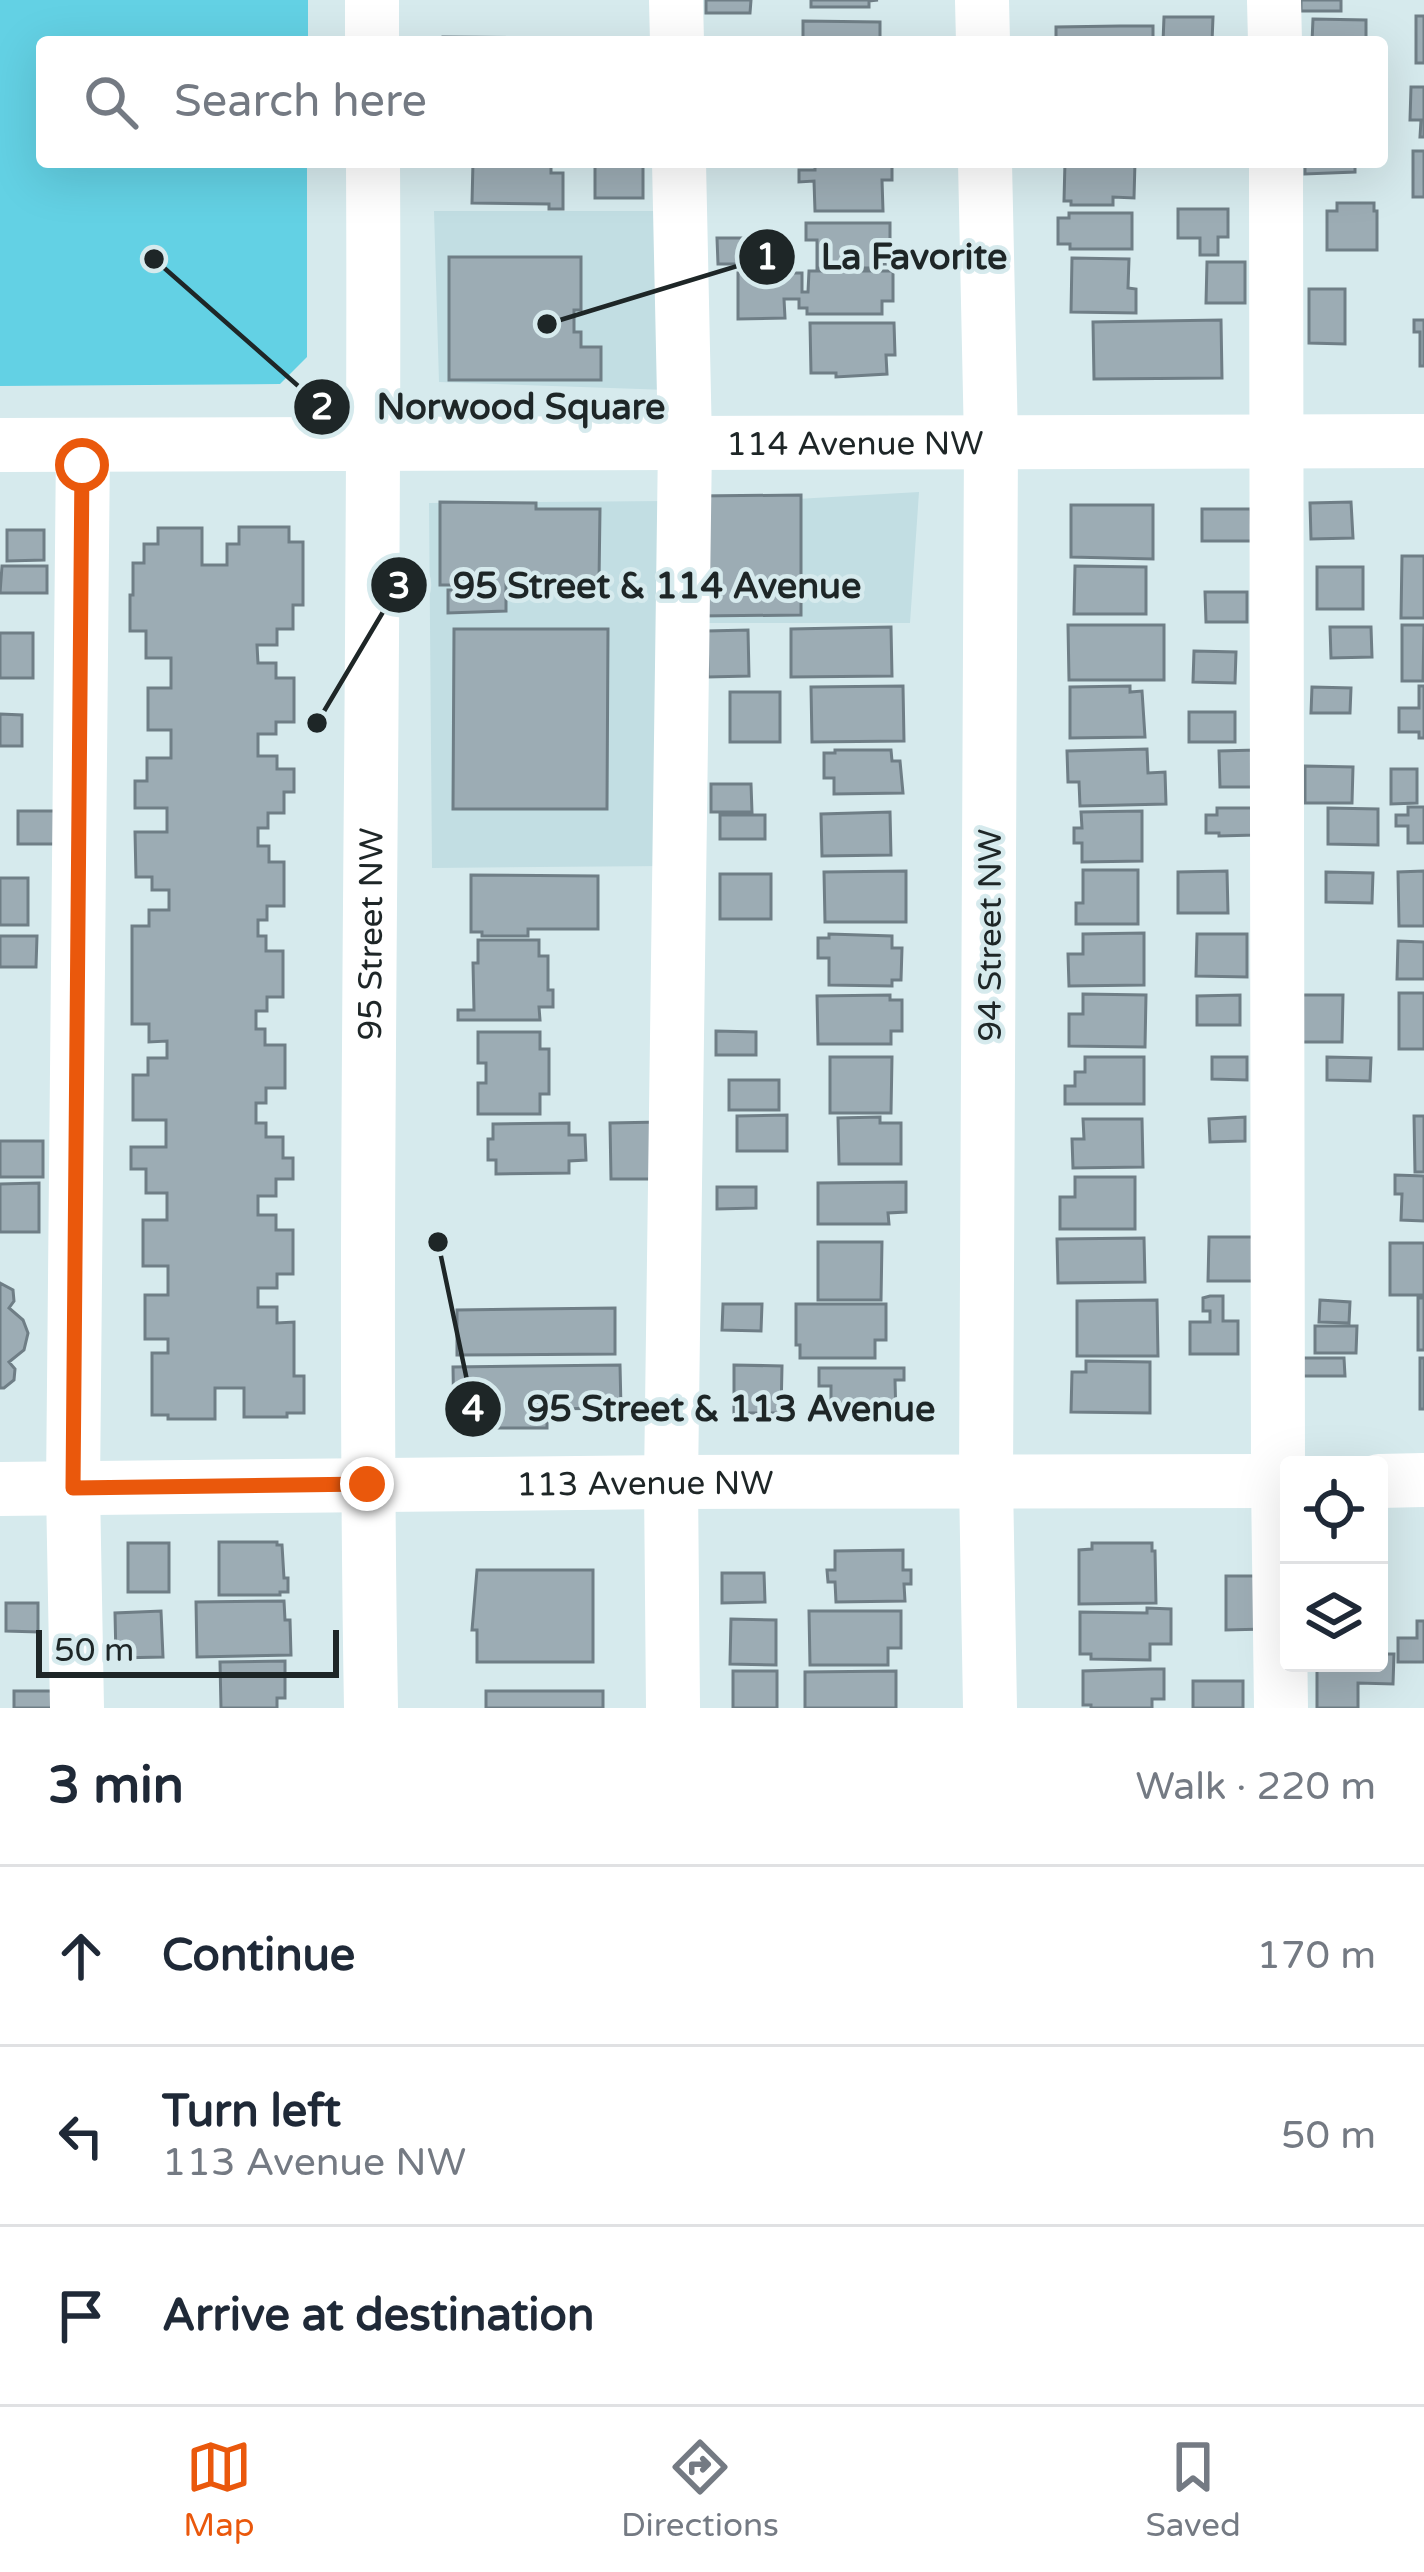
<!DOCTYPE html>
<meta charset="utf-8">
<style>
body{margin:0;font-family:"Varela Round",sans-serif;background:#f2f2f3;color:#1f2937}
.controls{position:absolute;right:36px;bottom:36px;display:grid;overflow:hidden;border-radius:12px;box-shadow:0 12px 48px #0002}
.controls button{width:108px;height:108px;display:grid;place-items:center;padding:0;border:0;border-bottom:3px solid #e0e1e3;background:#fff;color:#1f2937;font:60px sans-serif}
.scale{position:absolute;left:36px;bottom:30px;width:303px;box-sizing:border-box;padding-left:12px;border:6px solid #1e2627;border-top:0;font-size:33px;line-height:42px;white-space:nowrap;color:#1e2627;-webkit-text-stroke:9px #d6eaed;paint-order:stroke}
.stop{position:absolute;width:36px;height:36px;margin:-27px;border:9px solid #ea580c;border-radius:50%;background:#fff}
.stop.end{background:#ea580c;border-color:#fff;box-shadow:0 3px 12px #0008}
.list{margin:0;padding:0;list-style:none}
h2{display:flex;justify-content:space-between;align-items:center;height:156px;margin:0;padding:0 48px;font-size:51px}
h2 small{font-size:39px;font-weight:400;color:#747a83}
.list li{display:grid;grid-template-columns:78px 1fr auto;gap:36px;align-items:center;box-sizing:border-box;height:180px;padding:0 48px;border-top:3px solid #e0e1e3}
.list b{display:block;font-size:45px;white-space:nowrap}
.list p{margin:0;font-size:39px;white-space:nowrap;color:#747a83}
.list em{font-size:39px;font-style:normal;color:#747a83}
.icon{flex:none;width:66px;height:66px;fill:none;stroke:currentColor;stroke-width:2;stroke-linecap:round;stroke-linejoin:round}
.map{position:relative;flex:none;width:1424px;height:1708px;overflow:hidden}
.search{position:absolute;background:#fff;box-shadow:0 12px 48px #0002;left:36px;right:36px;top:36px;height:132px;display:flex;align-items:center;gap:30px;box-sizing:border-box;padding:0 42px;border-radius:12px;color:#747a83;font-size:45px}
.sheet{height:696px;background:#fff}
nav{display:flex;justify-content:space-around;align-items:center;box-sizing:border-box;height:168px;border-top:3px solid #e0e1e3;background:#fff;font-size:33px;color:#747a83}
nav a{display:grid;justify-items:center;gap:6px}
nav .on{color:#ea580c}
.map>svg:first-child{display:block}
.built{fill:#c2dee3}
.green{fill:#63d1e4}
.building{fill:#9cacb4;stroke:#6f7e86;stroke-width:3}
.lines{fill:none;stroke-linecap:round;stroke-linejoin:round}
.minor{stroke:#fff;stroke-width:54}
.route{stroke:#ea580c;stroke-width:15}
.labels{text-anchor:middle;stroke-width:9;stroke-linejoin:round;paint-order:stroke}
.street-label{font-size:33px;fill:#1e2627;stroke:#d6eaed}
.leader{fill:none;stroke:#1e2627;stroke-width:4.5}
.callout-dot{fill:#1e2627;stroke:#d6eaed;stroke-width:4.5}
.mark-label{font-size:36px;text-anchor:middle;font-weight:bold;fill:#fff}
.callout-label{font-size:36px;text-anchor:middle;font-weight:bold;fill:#1e2627;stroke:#d6eaed;stroke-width:9;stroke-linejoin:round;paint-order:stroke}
</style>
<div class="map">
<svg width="1424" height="1708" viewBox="0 0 1424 1708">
<rect width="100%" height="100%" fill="#d6eaed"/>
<!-- built -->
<path class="built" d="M434,211H666L669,390L439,382Z
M919,492L910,623H691L693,505Z
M666,501L668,866L432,868L429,503Z"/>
<!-- green -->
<path class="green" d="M0,0H308V42H42V162H307V357L280,384L0,386Z"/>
<!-- building -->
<path class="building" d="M706,0H751L750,13H706Z
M811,0H878L869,1V7H811Z
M1301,0H1341V11H1301Z
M1416,16H1424V63H1416Z
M1164,17H1213L1212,42H1163Z
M1313,19L1366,20V42H1312Z
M803,21L880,22V42H803Z
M1120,26H1153V42H1046V38H1056V27Z
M443,37L578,38V42H443Z
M1411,87H1424V137H1420L1421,120H1410Z
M1413,151H1424V197H1413Z
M473,162H551V173H563V209H549V204L472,203Z
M595,162H643V198H595Z
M815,162H892V180H882L883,211H815L814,181L799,182V170H815Z
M1065,162H1135L1134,198L1113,197V205H1071V201H1064Z
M1305,162H1355V172L1305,174Z
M1337,203H1374V211H1377V250H1327V211H1337Z
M1178,209H1228V237H1218V255H1200V238H1178Z
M1069,213H1132V249H1070V244H1058V218H1069Z
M806,223H890V264H880V268H817V240H806Z
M717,238H755V264H718Z
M449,257H581V310H574V332H581V347H601V380H449Z
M1072,258L1129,259L1128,288L1136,289V313L1071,312Z
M1207,262H1245V303H1206Z
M809,271H893V301H882V314H807V308H799V299H784L785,318L738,319V273H802V292H808Z
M1309,289H1345V344L1309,343Z
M1221,320L1222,378L1094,379L1093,322Z
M1414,320H1424V366H1420V332H1414Z
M810,323H894L895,355H886L887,374L836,377V373H811Z
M801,495V615L699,616L698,496Z
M440,502L536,503V509H600L599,582L506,581V611L448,613V590H455V585H440Z
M1351,502L1353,538L1311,539L1310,503Z
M1071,505H1153V559L1071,557Z
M1202,509H1251L1252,541H1202Z
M239,527H289V542H303V605H293V629H277V645H257L258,663H276V678H294V722H276V734H258V756H277V769H294V792H284V813H268V828H258V846H269V862H284V906H267V920H258V936H266V951H283V997H267V1011H256V1029H265V1045H285V1088H266V1103H256V1123H266V1137H283V1158H293V1179H276V1196H258V1215H276V1230H293V1274H277V1288H258V1307H277V1323L294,1322V1376H304V1413H287V1417H244V1388H215V1419H168V1415H152V1353H168V1339H145V1295H168V1266H143V1220H167V1193H146V1169H131V1147H166V1120H133V1075H148V1058H167V1041L149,1042V1024H132V926H149V910H169V890H152V877H136L135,832H167V808H135V781H147V758H171V730H148V688H171V658H146V631H130V595H133V563H144V544H158V528H202V565H227V544H239Z
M7,530H44V560L7,561Z
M1402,556H1424V618H1401Z
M2,566H47V593H0Z
M1075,566L1146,567V614H1074Z
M1317,567H1363V609H1317Z
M1205,592H1247V622H1206Z
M1068,625H1164V680H1069Z
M1402,625H1424L1423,681H1402Z
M891,627L892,676L791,677V629Z
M1330,627H1371L1372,657L1331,658Z
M454,629H608L607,809H453Z
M748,630L749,676L708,677L707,631Z
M0,633H33V678H0Z
M1194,651L1236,652L1235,683L1193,682Z
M903,686L904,741L812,742L811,687Z
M1130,686V692L1142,691L1145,737L1070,738V687Z
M1419,686H1424V738H1419V732H1399V708H1419Z
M1312,687L1351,688L1350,713H1311Z
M730,692H780V742H730Z
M1189,712H1235V742H1189Z
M0,714L22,715V746H0Z
M1147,749L1148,773L1165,772L1166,804L1080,806L1079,782H1068L1067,751Z
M835,750H891L892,761H900L903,793L834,794V778H824V753H835Z
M1256,750L1257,787H1220L1219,751Z
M1305,766L1353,767L1352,803H1305Z
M1391,769H1417V803L1391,804Z
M711,784H751L752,812H711Z
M1408,807H1424V843H1408V826H1396V815H1408Z
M1217,808H1254L1255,835L1219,836V833H1206V815H1217Z
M1328,808L1378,809V845L1328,844Z
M18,811H61L60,844H18Z
M1142,811V861L1082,862V843H1074V828H1082L1081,812Z
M890,812L891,855L822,856L821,814Z
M720,815H765V839H720Z
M1083,870H1138V924H1076V903H1083Z
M906,871V922H825L824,872Z
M1227,871L1228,913H1178V872Z
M1424,871V926H1399L1398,872Z
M1326,872L1373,873L1372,903L1326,902Z
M720,874H771V919H720Z
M471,875L598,876V929H528V936H482V932H471Z
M0,878H28V925H0Z
M1144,933V985L1069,986L1068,954H1083V934Z
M829,934L892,936V948H902L901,980H892V986L829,985V958H818V938H829Z
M1197,934H1247V977L1196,976Z
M0,936H37L36,967H0Z
M478,940H539V956H548V990H553V1007H539L540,1020H458V1010H474L473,963H478Z
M1398,941L1424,942V979H1397Z
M1399,993H1424V1049H1399Z
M1083,994L1146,995L1145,1047L1069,1046V1014H1083Z
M890,995V1000H902V1031H891V1044H818L817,996Z
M1240,995V1025H1197V996Z
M1301,995H1343L1342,1042H1300Z
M716,1031L756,1032V1055H716Z
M478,1032H540V1049H549V1094H540V1114H478V1083H486V1063H478Z
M830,1057H892L891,1113H830Z
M1085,1057H1144V1104H1065V1086H1075V1072H1085Z
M1212,1057H1247V1080L1212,1079Z
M1327,1057L1371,1058L1370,1081L1327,1080Z
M729,1080H779V1110H729Z
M787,1115V1151H737V1116Z
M1414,1116H1424V1172H1415Z
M880,1117V1123H901V1164H839L838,1118Z
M1245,1117V1141L1210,1142L1209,1119Z
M1083,1119H1142L1143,1167L1073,1168L1072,1139H1084Z
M660,1122L662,1179H611L610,1123Z
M569,1123V1135H585L586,1160L569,1161V1173L496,1174V1160H488V1139H493V1124Z
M0,1141H43V1177H0Z
M1395,1175L1424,1176V1221L1401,1220L1402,1194H1395Z
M1075,1177H1135V1229H1060V1197H1075Z
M906,1182V1212L888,1213L889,1224H818V1183Z
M39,1183V1232H0V1184Z
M717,1187H756V1208L717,1209Z
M1209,1237H1253V1281H1208Z
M1144,1238L1145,1282L1058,1283L1057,1239Z
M818,1242H882L881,1300H818Z
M1390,1243H1424V1295H1390Z
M0,1283L13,1290L14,1301L9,1308L23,1320L28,1333L24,1350L9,1362L15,1369L14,1380L4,1388H0Z
M1210,1296H1223V1321H1238V1354H1190V1322H1210V1311H1203V1298Z
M1418,1298H1424V1350H1418Z
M1157,1300L1158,1356H1077V1301Z
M1320,1300L1350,1302L1349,1323L1319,1322Z
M723,1304H762L761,1331L722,1330Z
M796,1304H886V1340H875V1358H800V1345H796Z
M615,1308V1354L457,1355V1310Z
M1315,1326H1357L1356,1353H1315Z
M1302,1358H1344L1345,1376H1303Z
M1420,1358H1424V1409H1420Z
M1086,1361L1150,1362V1413L1071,1412L1072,1372H1086Z
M620,1365L621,1408L547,1409V1428H454L453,1367Z
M734,1365L782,1366L781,1413H734Z
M819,1368H904V1380H895L896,1418L831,1419V1386H819Z
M219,1542H277V1545H282L284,1578H288V1592H280V1595H219Z
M128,1543H169V1592H128Z
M1092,1543H1152V1551H1155L1156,1603L1079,1604V1550L1092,1549Z
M903,1550V1570H911V1584H904L905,1601L836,1602L835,1582H828L827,1570H835V1551Z
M477,1570H593V1662H477V1630H472Z
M722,1573H764L765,1602L722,1603Z
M1226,1576H1265V1629L1226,1630Z
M284,1601L285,1620H290L291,1655L197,1657L196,1602Z
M6,1603H38V1632L6,1631Z
M1147,1608L1171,1609V1644H1150V1660L1091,1659V1654H1080V1612L1147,1613Z
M161,1611L163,1657L116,1658L115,1613Z
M809,1611H901V1648H888V1665H810Z
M731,1619L776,1620V1665L730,1664Z
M1417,1621H1424V1662H1398V1638H1417Z
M1379,1654H1394L1393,1684L1358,1683V1708H1317V1666L1379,1663Z
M285,1661V1698H277V1708H221L220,1662Z
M1152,1669H1164V1699H1152V1708H1091V1705H1083V1671Z
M733,1671H777V1708H733Z
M896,1671V1708H805V1672Z
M1193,1681H1243V1708H1193Z
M14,1691H54V1708H14Z
M486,1691H603V1708H486Z"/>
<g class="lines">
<!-- minor -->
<g class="minor">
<path d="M372,0V42"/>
<path d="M676,0L677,42"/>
<path d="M982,0L983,42"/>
<path d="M1274,0L1275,42"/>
<path d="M985,162L991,442L986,1481L990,1708"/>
<path d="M1276,162L1278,1481L1281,1708"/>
<path id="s1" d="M0,445L1424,441"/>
<path d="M1379,1481L1424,1480"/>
<path id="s2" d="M0,1489L671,1482L1289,1481"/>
<path d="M77,1708L73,1488L83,445"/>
<path id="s3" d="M371,1708C362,1193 376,677 373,162"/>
<path d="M673,1708L671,1482L685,443L679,162"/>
</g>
</g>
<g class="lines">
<!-- route -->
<path class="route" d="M82,465L73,1488L367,1484"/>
</g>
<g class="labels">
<!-- street labels -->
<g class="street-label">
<text dy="12" stroke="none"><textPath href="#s1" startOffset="855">114 Avenue NW</textPath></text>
<text dy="12" stroke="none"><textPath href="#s3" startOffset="774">95 Street NW</textPath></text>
<text transform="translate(989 935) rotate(-90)" y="12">94 Street NW</text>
<text dy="12" stroke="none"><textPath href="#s2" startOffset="645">113 Avenue NW</textPath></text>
</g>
</g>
<!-- callouts -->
<path class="leader" d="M547 324L767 257M154 259L322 407M317 723L399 585M438 1242L473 1409"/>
<g class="callout-dot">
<circle cx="547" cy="324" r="12"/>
<circle cx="154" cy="259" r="12"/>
<circle cx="317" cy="723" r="12"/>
<circle cx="438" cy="1242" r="12"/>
<circle cx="767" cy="257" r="30"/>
<circle cx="322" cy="407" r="30"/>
<circle cx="399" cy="585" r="30"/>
<circle cx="473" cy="1409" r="30"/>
</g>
<g class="mark-label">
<text x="767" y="269">1</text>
<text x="322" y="419">2</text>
<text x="399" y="598">3</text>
<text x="473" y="1421">4</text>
</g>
<g class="callout-label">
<text x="914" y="269">La Favorite</text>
<text x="521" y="419">Norwood Square</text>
<text x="657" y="598">95 Street &amp; 114 Avenue</text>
<text x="731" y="1421">95 Street &amp; 113 Avenue</text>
</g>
</svg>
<div class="controls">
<button><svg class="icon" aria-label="locate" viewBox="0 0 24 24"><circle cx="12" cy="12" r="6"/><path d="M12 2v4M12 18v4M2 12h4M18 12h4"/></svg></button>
<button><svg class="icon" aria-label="layers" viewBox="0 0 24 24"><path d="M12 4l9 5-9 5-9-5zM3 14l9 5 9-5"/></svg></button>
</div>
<div class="scale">50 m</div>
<div class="stop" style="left:82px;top:465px"></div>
<div class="stop end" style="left:367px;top:1484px"></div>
<div class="search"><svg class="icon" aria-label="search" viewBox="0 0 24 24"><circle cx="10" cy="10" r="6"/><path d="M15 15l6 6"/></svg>Search here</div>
</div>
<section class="sheet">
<h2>3 min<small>Walk · 220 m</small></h2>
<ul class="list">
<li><svg class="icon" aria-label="ahead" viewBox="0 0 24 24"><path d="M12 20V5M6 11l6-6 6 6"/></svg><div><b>Continue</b></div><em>170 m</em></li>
<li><svg class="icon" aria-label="left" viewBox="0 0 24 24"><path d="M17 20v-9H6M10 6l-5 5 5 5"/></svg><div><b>Turn left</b><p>113 Avenue NW</p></div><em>50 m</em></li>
<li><svg class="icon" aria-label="arrive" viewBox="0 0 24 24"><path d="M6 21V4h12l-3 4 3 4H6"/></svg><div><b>Arrive at destination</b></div></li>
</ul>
</section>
<nav>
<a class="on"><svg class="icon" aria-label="map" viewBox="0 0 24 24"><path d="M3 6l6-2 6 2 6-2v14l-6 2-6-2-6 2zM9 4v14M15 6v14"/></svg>Map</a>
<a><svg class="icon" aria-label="directions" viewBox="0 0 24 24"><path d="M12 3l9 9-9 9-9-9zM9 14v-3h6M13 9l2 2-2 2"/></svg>Directions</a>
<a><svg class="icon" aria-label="saved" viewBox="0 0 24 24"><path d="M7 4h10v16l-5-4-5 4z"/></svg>Saved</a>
</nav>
